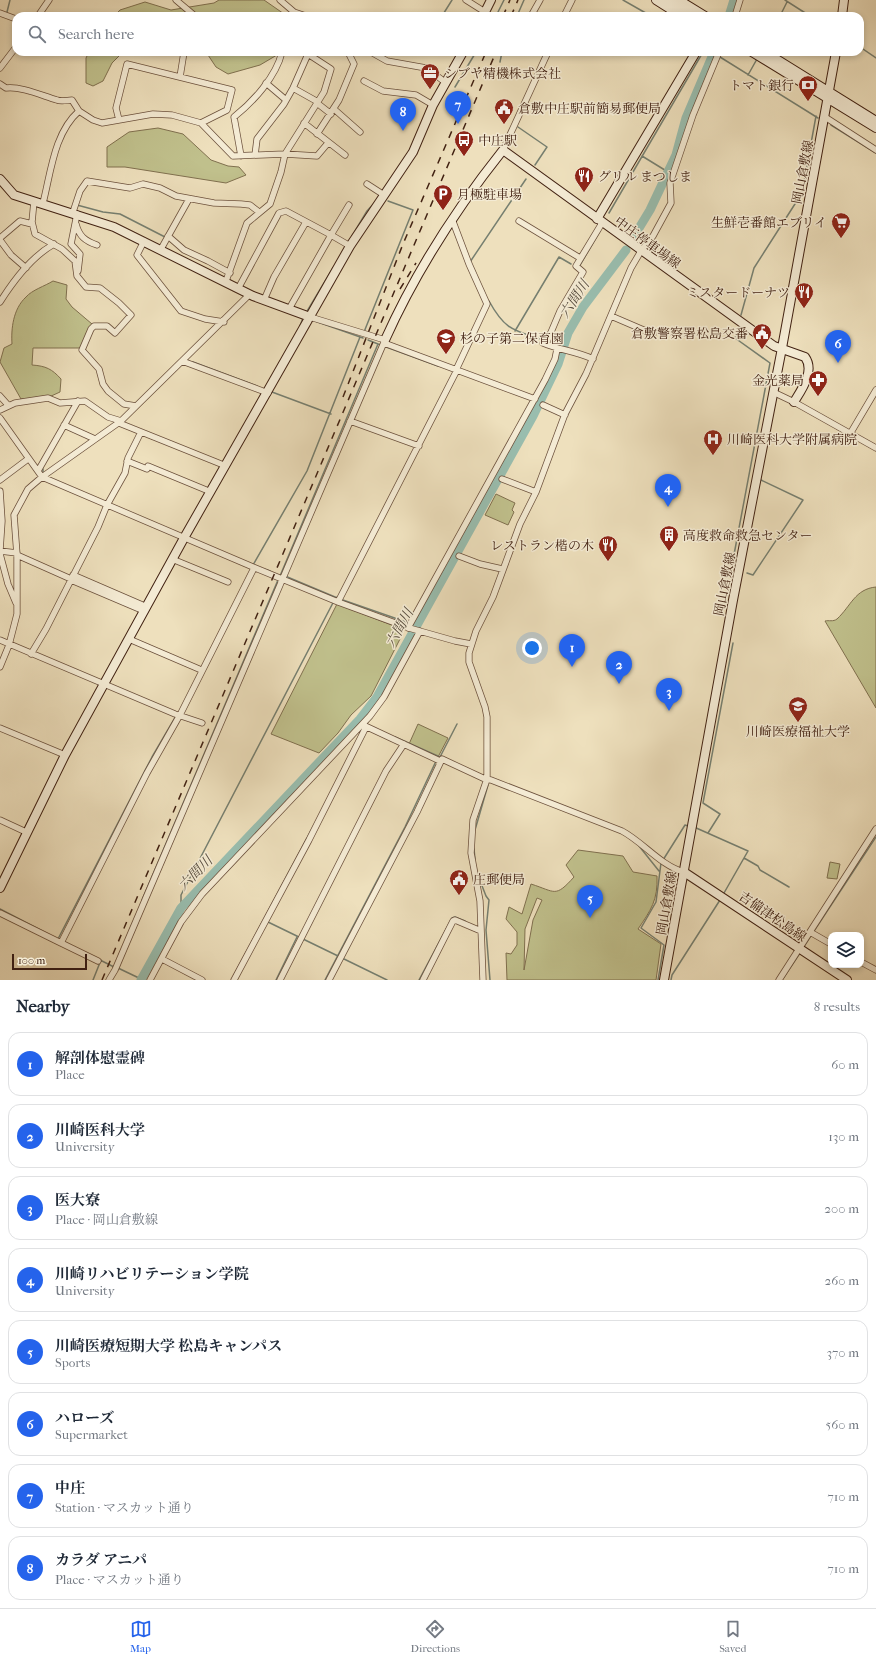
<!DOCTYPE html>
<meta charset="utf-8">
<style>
body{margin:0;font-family:"IM FELL French Canon","Noto Serif JP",serif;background:#f2f2f3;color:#1f2937}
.controls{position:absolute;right:12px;bottom:12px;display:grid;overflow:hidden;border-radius:8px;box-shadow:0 2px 6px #0003}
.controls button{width:36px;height:36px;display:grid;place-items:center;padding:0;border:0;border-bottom:1px solid #e0e1e3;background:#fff;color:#1f2937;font:20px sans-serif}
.scale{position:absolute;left:12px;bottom:10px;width:75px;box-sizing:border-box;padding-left:4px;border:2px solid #412112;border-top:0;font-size:11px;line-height:14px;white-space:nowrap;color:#412112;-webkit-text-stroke:3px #f4ebd4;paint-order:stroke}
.you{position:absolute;left:532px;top:648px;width:14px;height:14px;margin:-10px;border:3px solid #fff;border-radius:50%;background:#1a73e8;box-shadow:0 0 0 6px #1a73e833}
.badge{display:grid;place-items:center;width:26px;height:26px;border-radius:50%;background:#2563eb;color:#fff;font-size:13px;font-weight:700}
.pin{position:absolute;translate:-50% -33px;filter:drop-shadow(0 1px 2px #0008)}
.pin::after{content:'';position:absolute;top:21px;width:14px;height:12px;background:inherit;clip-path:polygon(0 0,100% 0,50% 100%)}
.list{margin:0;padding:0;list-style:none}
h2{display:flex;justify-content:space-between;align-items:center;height:52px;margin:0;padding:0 16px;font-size:17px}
h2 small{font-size:13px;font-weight:400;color:#747a83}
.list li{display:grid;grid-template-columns:26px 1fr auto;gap:12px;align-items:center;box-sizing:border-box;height:64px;margin:0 8px 8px;padding:0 8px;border:1px solid #e0e1e3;border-radius:12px}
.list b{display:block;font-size:15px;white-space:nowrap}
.list p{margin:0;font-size:13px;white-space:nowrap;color:#747a83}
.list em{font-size:13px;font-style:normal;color:#747a83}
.icon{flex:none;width:22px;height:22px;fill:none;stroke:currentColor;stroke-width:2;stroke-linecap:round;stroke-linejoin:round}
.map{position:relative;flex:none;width:876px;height:980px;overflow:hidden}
.search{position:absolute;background:#fff;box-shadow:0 2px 6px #0003;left:12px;right:12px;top:12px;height:44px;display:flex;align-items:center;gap:10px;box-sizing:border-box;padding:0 14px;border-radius:12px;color:#747a83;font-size:15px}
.sheet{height:628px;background:#fff}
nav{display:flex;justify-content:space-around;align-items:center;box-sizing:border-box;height:56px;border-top:1px solid #e0e1e3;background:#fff;font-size:11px;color:#747a83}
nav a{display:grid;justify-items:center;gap:2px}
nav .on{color:#2563eb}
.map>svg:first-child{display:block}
.green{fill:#c0c08c;stroke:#80704f;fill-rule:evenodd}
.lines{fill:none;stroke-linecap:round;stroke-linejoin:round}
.stream{stroke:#767f70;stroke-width:1.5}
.river{stroke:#99bdae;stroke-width:9}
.street-casing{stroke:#6c513d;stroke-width:7}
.secondary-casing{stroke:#412112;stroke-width:10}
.street{stroke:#f4ebd4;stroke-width:5.5}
.secondary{stroke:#f4ebd4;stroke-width:8}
.rail{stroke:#412112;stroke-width:1.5;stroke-dasharray:7 7;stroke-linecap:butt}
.labels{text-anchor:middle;stroke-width:3;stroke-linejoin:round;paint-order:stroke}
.poi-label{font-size:13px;fill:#412112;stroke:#f4ebd4;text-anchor:start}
.street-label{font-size:13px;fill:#412112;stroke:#f4ebd4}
.water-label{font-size:14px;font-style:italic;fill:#5b5041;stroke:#f4ebd4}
</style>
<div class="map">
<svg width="876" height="980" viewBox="0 0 876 980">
<rect width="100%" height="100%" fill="#eee0bd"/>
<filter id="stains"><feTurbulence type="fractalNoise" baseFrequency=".005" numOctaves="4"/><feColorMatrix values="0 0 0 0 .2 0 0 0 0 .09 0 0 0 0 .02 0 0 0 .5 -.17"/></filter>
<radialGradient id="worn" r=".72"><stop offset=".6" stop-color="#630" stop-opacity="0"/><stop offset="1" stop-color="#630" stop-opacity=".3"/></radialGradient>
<!-- green -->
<path class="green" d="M219,0H264L287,16H114L120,10L145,2L171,10L214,3Z
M89,52H123L112,63L103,81L93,86L86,83V58Z
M201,52H282L260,65L228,74L216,67L208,55Z
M158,128L183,134L211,160L228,166L239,167L246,175L226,183L125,167H107V147L129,132Z
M53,281L67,285L66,299L72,307L92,324L81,348H33L32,365C46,366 52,369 61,379L60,392L49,397L21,399L0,362L4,348L12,344C11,329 13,309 26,297C32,290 45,286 53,281Z
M496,494L515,503L512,510L514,512L508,525L485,515Z
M876,587V708L825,621C829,620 833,622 837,619C851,606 855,589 876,587Z
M337,604L397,627L400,639L371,696L351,715L338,733L319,753L271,734Z
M418,724L448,738L438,757L409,744Z
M578,850L623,856L633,872L657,876C658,900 651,910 638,929L661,944L656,980H507L506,953L511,954L517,945V932L506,919L509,907L522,914L531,884C556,892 555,898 574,877L566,865ZM537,898L542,900L533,920L524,970L525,929Z
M830,862L840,864L837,879L827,878Z"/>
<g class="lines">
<!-- stream -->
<path class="stream" d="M623,0L651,16
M785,0L810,16
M7,12L10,0
M442,16L452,0
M496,16L504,0
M517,16L524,0
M780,16L787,2
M860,47L876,58
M712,52L716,55
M720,57L818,118
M500,62L502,52
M748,75L757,59
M455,87L476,52
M831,125L876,153
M518,127L547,147L535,165
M642,156L668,172
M77,205L103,212L120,214L165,237
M609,213L703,52
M352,236L367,211L377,200
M470,262L526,179
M580,265L600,231
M489,301C505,330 513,330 543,340
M306,313L333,268
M741,315L754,268L802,193L816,116
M312,320L363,338
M300,326L303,318
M515,331L559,257L571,264
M364,332L413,210L388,201
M378,344L438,366
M193,362L257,386
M272,392L331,414
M43,474V469
M733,560L770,363L735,338L738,329
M253,565L307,471L360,337
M264,569L270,571
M747,573L753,575L803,500L761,480
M280,576L378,344L368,340
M285,576L335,597
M340,599L409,623
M395,737L440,757L457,724
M694,827L748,851L744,858L758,866L760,870L789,887
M24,830L31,815
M475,830L488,785
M708,833L720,814L703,803L733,643
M639,846L659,871
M474,849L475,859
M663,860L685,825L688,826
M477,873L486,896L489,900L486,930L490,980
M724,893L744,858
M142,900L278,580
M181,908V895L336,597
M0,909L50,935
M268,922L338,956
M814,931L876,837
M58,939L152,757L176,716
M803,948L812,934
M342,958L387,980
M100,960L114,967
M118,968L141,979
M234,975L314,825
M93,980L101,960
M276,980L297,937
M325,980L405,827L438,757
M419,980L452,918L455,917L465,921
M658,980L664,945L641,928L656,902L661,863
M671,980L672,975L720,900
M782,980L800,953"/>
<!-- river -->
<path class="river" d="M729,16L734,0
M633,238L650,210L676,155L686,118L714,52
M141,980L181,908L360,719L377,697L533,416L558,364L568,333L583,307L626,250"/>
<!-- street casing -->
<g class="street-casing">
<path id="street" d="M176,0L195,16
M280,0L294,12L306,16
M466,0L485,12
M0,13L16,19
M38,16L49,0
M531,16L540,0
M564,16L572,0
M735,16L740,0
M371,52L387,61L426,68L445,82
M0,68L16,47
M180,77L184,52
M364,81L383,91L416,95L433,105
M266,83L286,100
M0,84L6,88C21,86 43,96 57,100C61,102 68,100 72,100L79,111L93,120L102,123L153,114L172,115L201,123L233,156L285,154L317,156L328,143
M293,88L318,102
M317,103L331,114
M334,109L360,132
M825,117L876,150
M119,120L116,108L127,64L232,90L227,110L201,123
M304,123L345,155
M317,134L339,100L354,64L348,52
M503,150L548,52
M241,156L234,117C253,102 276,77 282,52
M367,184L384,195
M34,201L32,222L35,234L62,249L75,261L77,276L86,287L100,288L119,303L131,315L115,333L107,326H94L91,329L82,350L99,369L103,384L108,391L124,404L136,406
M43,203C51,172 54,133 79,111
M349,205L331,235L350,246
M73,212L80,191L87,181L130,188L143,184L160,188L176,196L214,203L241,204L250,205L259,212
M77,214L71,244L80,254L78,271
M452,219L469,264L487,304L456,370
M519,221L580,258
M76,224C79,236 85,241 97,245
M168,236L184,250L208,261L230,273
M0,238L20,221L32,224
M0,240L11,255L26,268
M144,241L137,255L181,311L205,319L224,322
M161,249L189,199
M226,281L247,223L270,204L281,172L285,154L324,92L331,69L308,54L293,88L284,104L257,139L255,155
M239,287L279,213L286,211L331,235L289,309
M264,300L274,277L306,222
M0,302C14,280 31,257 54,244
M611,316L653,334
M384,343L535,399
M543,343C559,350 576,351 593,359
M546,344L560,311L583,272L576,266L602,223
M182,361L268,393
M773,392L794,402L876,448
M0,396L8,405
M543,405L565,415
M0,410L15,403L48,398L60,403L85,401L108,417L121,421
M0,418L42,477L253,567L338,602L409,628L455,641L471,644
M350,421L419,446
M119,423L226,466
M64,425L95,439
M850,434L876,390
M127,461L147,469L148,466L211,492
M38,471L78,401
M502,479L536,492
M0,480L28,459
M0,491L2,521L0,550
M0,551L17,553
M0,554L8,584L16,603
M17,555L71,579
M459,556L480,564L502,569
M172,559L228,582
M73,575L147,607
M71,580L144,611
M338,602L457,370
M408,628L545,380L555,359L557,349
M129,639L199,669
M0,640L175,714L202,723
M31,654L46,629L98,527L107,505L125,473L128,458L141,432
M0,667L9,645L17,614V555L14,515L28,489L42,477L121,421L250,294
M363,725L440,761
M0,728L65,755
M0,820L26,832
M0,913L61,943L147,773L181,713L254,568
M810,932L831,944
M61,943L98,961
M162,959L202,980
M861,962L876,970
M109,980L115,970L385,340L310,317
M150,980L181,922L202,894L370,716L384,697L420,631
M234,980L309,840L366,727
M280,980L386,771L404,744
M329,980L417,812L442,759L485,779L491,780L622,831C643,842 661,866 684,872
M423,980L453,921L455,920L481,931
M483,980L480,901L471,853L473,820L487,779V717L485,707L469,662V653L476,631L493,597L520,524L536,492L565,414L586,374L631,268L641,251L653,236L671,203L670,183L693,115L719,52
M779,980L876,829"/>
</g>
<!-- secondary casing -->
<g class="secondary-casing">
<path id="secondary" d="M656,0L675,12L691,15
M668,0L689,13
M679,0L705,16
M483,16L491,0
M842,16L844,0
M752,52L876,128
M765,52L876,121
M0,179L14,195L114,227L253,296L310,317
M597,219L696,52
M385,340C416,271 456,209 503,150L774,346L805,357C815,371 802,389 794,402
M684,872L847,980
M0,888L65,755L184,538L350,246L413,152L433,105L463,52
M664,980L733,600L782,348L836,52"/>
</g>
<!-- street -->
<use href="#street" class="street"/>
<!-- secondary -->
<use href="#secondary" class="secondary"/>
<!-- rail -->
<path class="rail" d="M503,16L510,0
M511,16L518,0
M400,289L416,263
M343,397L403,244L486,52
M102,980L496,52"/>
</g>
<!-- icons -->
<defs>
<g id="office-pin" transform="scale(1)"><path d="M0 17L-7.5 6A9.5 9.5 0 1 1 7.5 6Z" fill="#8f2418" stroke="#f4ebd4"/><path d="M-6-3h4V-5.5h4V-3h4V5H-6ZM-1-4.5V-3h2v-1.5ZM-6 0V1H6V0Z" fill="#fff"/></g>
<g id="bank-pin" transform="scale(1)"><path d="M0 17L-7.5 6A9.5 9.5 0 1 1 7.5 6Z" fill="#8f2418" stroke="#f4ebd4"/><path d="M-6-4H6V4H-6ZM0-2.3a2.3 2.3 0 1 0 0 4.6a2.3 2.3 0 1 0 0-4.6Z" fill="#fff"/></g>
<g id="civic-pin" transform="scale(1)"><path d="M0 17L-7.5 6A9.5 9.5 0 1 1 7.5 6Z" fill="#8f2418" stroke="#f4ebd4"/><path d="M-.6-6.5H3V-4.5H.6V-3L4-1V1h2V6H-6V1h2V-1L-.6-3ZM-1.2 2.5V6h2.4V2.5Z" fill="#fff"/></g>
<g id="bus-pin" transform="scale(1)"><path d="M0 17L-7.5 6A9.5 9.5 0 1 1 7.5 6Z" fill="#8f2418" stroke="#f4ebd4"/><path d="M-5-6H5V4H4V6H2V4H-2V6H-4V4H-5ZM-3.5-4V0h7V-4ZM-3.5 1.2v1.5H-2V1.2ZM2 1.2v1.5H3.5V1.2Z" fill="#fff"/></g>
<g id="restaurant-pin" transform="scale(1)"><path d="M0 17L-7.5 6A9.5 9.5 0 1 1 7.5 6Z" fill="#8f2418" stroke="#f4ebd4"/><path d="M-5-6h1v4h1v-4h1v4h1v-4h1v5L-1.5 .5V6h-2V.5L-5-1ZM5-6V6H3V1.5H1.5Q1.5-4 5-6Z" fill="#fff"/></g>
<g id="parking-pin" transform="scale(1)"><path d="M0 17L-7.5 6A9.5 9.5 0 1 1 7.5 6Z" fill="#8f2418" stroke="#f4ebd4"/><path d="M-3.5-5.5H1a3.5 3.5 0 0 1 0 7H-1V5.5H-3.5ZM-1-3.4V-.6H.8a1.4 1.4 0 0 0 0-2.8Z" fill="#fff"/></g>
<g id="supermarket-pin" transform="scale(1)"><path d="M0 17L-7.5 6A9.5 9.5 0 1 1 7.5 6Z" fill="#8f2418" stroke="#f4ebd4"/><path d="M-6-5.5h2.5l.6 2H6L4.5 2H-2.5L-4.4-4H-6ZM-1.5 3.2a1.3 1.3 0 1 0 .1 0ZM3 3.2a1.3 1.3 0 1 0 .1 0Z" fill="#fff"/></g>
<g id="school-pin" transform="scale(1)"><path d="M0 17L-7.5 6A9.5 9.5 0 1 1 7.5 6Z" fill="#8f2418" stroke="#f4ebd4"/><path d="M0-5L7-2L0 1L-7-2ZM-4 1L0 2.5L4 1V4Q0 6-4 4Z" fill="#fff"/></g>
<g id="pharmacy-pin" transform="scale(1)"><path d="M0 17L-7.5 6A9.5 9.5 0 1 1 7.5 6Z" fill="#8f2418" stroke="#f4ebd4"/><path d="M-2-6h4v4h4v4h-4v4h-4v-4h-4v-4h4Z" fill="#fff"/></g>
<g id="hospital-pin" transform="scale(1)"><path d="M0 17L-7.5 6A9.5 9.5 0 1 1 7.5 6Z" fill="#8f2418" stroke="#f4ebd4"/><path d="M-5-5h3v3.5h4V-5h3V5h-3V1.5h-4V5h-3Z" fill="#fff"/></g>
<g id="building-pin" transform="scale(1)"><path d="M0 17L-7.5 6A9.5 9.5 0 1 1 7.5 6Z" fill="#8f2418" stroke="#f4ebd4"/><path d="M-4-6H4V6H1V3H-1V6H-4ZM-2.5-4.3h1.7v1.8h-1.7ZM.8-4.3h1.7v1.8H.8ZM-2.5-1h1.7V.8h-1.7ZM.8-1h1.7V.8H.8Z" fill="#fff"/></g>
<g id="university-pin" transform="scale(1)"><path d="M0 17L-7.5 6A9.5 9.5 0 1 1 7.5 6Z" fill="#8f2418" stroke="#f4ebd4"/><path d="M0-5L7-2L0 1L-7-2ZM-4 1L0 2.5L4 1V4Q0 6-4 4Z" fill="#fff"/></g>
</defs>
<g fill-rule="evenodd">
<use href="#office-pin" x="430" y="73"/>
<use href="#bank-pin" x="808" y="85"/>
<use href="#civic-pin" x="504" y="108"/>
<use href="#bus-pin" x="464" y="140"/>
<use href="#restaurant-pin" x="584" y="176"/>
<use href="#parking-pin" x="443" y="194"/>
<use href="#supermarket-pin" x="841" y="222"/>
<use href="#restaurant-pin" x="804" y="292"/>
<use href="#civic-pin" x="762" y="333"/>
<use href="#school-pin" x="446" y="338"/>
<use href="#pharmacy-pin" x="818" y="380"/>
<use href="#hospital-pin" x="713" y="439"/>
<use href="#building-pin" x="669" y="535"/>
<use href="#restaurant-pin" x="608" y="545"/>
<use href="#university-pin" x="798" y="706"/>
<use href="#civic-pin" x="459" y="879"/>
</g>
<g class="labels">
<!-- poi labels -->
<g class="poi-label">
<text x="444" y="78">シブヤ精機株式会社</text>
<text x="794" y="90" text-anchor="end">トマト銀行</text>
<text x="518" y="113">倉敷中庄駅前簡易郵便局</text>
<text x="478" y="145">中庄駅</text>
<text x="598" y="181">グリル まつしま</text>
<text x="457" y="199">月極駐車場</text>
<text x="827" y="227" text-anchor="end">生鮮壱番館エブリイ</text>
<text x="790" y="297" text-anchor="end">ミスタードーナツ</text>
<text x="748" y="338" text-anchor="end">倉敷警察署松島交番</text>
<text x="460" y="343">杉の子第二保育園</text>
<text x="804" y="385" text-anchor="end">金光薬局</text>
<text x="727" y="444">川崎医科大学附属病院</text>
<text x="683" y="540">高度救命救急センター</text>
<text x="594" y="550" text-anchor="end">レストラン楷の木</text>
<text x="798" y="736" text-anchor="middle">川崎医療福祉大学</text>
<text x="473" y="884">庄郵便局</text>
</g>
<!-- street labels -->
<g class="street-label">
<text transform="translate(802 172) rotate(-79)" y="5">岡山倉敷線</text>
<text transform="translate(648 242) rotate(36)" y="5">中庄停車場線</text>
<text transform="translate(724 584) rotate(-79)" y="5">岡山倉敷線</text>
<text transform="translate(666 903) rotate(-80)" y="5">岡山倉敷線</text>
<text transform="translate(773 916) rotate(34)" y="5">吉備津松島線</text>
</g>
<!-- water labels -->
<g class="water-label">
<text transform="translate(574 299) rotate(-57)" y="5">六間川</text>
<text transform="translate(399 628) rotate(-61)" y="5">六間川</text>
<text transform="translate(195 873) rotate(-46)" y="5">六間川</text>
</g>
</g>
<rect width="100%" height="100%" filter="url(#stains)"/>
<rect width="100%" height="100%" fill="url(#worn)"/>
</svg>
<div class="controls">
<button><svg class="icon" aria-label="layers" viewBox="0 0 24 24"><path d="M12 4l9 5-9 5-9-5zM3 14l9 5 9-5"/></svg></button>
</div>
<div class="scale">100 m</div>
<div class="you"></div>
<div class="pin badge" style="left:572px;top:667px">1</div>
<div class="pin badge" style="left:619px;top:684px">2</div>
<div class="pin badge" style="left:669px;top:711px">3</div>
<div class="pin badge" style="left:668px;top:507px">4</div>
<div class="pin badge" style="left:590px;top:918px">5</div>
<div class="pin badge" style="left:838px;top:363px">6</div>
<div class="pin badge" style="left:458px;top:124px">7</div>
<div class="pin badge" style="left:403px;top:131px">8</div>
<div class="search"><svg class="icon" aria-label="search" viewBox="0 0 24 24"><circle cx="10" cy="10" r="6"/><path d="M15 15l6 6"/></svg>Search here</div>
</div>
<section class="sheet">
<h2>Nearby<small>8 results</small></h2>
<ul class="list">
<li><span class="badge">1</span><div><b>解剖体慰霊碑</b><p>Place</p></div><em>60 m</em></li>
<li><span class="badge">2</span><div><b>川崎医科大学</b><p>University</p></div><em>130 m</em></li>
<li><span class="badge">3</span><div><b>医大寮</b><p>Place · 岡山倉敷線</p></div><em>200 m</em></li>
<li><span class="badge">4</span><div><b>川崎リハビリテーション学院</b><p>University</p></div><em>260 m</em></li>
<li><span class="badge">5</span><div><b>川崎医療短期大学 松島キャンパス</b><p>Sports</p></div><em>370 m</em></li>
<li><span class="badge">6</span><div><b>ハローズ</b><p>Supermarket</p></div><em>560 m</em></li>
<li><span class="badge">7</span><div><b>中庄</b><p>Station · マスカット通り</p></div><em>710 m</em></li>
<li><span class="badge">8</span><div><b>カラダ アニパ</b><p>Place · マスカット通り</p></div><em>710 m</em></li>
</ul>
</section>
<nav>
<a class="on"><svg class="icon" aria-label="map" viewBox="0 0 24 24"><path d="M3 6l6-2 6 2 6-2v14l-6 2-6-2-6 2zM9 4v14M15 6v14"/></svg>Map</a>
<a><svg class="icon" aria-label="directions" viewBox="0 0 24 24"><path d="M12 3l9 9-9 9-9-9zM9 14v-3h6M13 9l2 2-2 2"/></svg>Directions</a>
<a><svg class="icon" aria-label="saved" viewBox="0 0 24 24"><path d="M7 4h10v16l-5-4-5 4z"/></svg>Saved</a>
</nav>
